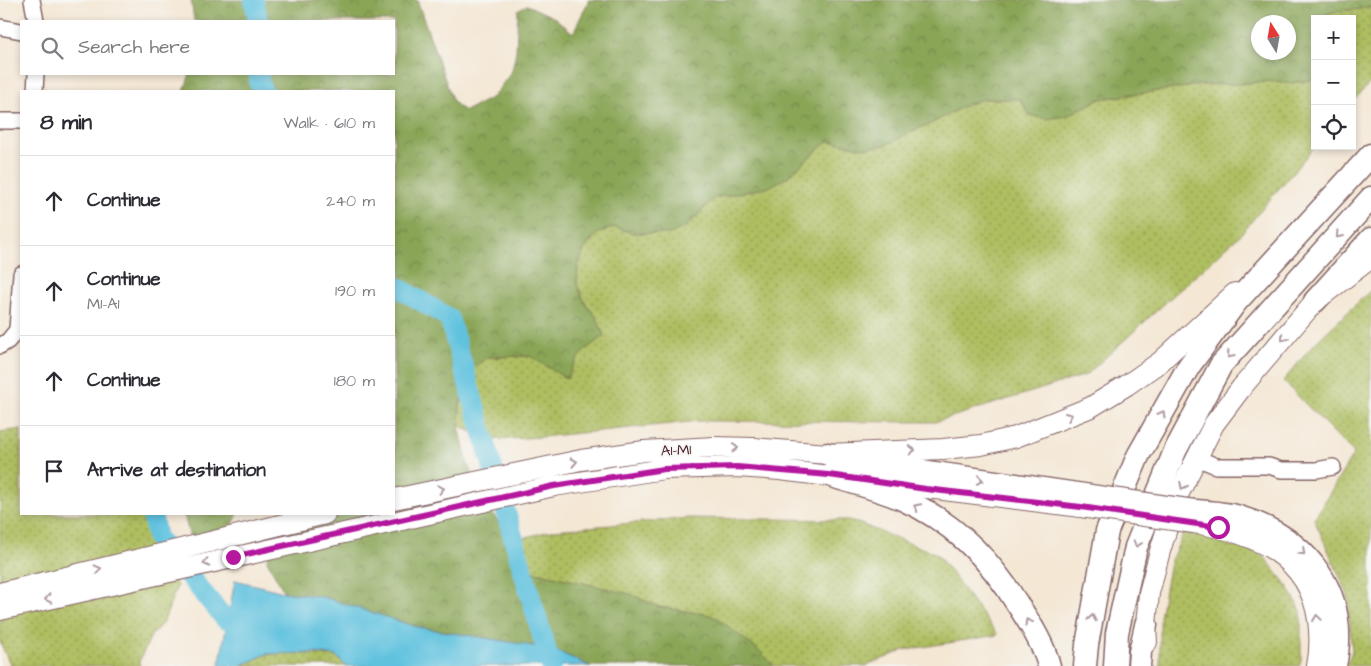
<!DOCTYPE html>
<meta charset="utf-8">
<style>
body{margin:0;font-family:"Architects Daughter",sans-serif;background:#f7f7f7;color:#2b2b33}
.controls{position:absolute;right:15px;top:15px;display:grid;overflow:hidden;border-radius:0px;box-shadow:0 2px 8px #0003}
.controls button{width:45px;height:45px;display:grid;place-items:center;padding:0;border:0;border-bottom:1px solid #e1e1e2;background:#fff;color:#2b2b33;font:25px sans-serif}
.compass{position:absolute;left:1251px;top:15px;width:45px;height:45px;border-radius:50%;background:#fff;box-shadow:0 2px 8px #0003;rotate:349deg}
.stop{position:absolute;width:15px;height:15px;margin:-11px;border:4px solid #b5179e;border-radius:50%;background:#fff}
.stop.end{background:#b5179e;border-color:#fff;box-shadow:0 1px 5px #0008}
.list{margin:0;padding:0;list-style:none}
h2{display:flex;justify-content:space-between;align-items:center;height:65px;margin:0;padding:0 20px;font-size:21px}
h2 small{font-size:16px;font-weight:400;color:#7c7c81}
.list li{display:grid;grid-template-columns:32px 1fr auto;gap:15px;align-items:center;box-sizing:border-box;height:90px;padding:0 20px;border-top:1px solid #e1e1e2}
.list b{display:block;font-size:19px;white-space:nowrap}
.list p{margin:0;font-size:16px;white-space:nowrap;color:#7c7c81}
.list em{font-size:16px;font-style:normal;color:#7c7c81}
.icon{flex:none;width:28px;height:28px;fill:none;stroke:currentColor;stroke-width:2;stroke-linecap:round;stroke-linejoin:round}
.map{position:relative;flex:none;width:1371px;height:666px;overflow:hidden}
.search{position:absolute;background:#fff;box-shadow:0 2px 8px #0003;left:20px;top:20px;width:375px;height:55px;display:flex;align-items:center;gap:12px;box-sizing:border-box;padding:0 18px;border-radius:0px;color:#7c7c81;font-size:19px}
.panel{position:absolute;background:#fff;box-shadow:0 2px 8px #0003;left:20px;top:90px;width:375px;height:425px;border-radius:0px}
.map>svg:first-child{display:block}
.grass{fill:url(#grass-dots);stroke:#7c6e46}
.forest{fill:url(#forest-crowns);stroke:#6a6241;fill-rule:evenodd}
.water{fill:#60c2df;stroke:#557085}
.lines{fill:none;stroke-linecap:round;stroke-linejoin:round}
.river{stroke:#60c2df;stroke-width:20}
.minor-casing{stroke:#866566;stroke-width:18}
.major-casing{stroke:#866566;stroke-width:22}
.highway-casing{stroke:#866566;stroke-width:25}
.minor{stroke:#fff;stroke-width:15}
.major{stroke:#fff;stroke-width:20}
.highway{stroke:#fff;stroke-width:22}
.major-bridge-casing{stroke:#866566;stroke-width:22;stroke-linecap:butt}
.highway-bridge-casing{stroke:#866566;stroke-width:25;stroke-linecap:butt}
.major-bridge{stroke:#fff;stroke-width:20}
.highway-bridge{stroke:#fff;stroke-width:22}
.oneway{stroke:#ae9aa0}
.route{stroke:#b5179e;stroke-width:6}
.labels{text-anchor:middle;stroke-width:4;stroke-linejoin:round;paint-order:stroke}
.street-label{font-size:15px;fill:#4a1f2b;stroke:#f6f6f2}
</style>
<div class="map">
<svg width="1371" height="666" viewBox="0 0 1371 666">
<defs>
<pattern id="grass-dots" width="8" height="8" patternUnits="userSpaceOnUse" patternTransform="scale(1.25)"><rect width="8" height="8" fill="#aebe61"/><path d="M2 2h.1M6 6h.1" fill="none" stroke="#909a50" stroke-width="1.8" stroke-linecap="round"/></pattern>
<pattern id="forest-crowns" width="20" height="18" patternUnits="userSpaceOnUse" patternTransform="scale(1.25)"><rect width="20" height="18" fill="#8aa557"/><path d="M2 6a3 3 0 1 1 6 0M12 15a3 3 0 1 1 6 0" fill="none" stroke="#738648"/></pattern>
</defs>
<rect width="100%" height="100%" fill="#f6f6f2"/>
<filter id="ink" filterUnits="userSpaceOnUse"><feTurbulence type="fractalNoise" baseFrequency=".02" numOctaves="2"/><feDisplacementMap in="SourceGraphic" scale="10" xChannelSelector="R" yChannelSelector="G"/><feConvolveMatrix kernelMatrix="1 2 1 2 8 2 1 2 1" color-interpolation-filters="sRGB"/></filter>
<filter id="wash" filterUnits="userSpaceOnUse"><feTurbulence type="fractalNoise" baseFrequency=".0096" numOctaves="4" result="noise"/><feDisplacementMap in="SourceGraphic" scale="20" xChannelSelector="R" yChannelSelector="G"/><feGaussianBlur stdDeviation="1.12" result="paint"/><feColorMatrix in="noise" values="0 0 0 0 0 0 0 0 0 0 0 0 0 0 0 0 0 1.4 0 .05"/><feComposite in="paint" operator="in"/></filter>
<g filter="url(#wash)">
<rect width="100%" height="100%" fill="#f4e7d4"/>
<!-- grass -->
<path class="grass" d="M1371,6V82L1352,102V19H1326L1327,14C1341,8 1357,12 1371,6Z
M1315,79V146L1240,235L1086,375L935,422L700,421L541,437L490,440L459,426L460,405L466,385L473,367L489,357L531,356L567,379C576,356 584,350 604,336L597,318L585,303L577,284L578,266L585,248L597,234L614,227L633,233L687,226L714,198L769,187L787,177L828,141L866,148L932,123L966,105L983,99H1020L1029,115L1066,116L1100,99L1200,85L1238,84L1273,81L1292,83Z
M1371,290V666H1346L1352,651L1347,593L1314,519L1354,453L1283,381L1315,343Z
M21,429V514H150C147,541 163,563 177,586L164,621L151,636L139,662L140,666H11L0,642V432Z
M689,518L850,520L937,554L998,635L904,650L866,666H774L710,615L659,607L629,594L527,570L510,541L554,530Z
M1184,533L1218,539L1263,555L1288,587L1301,611V660L1299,666H1160V617L1170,562Z
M291,653L336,656L346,666H241L266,654Z"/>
<!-- forest -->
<path class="forest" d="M191,0H417L452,99L457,106L465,111L493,97L512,71L516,51L518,10L527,5L555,18L573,33L589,0H1371V6C1357,12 1341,8 1327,14L1326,19H1315V79L1292,83L1273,81L1238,84L1200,85L1100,99L1066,116L1047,119L1029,115L1020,99H983L966,105L932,123L913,131L886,145L866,148L828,141L787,177L769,187L714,198L687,226L670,234L633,233L614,227L597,234L585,248L578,265L577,284L585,303L597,318L604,336C584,350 576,356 567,379L530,356L489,357L473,367L466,385L460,405L459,426L468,465L480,492L527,570L630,594L659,607L710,615L720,620L758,650L774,666H590L552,649L417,627L323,597L284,592L267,561L268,542L276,514H394V91H184L190,74H394V21H194ZM1258,22H1288V52H1258Z
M184,514H238L233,525L240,543L234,551L206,548L190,539Z"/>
<!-- water -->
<path class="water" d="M235,580L284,592L323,597L417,627L552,649L590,666H346L336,656L314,653L266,654L241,666H219Z"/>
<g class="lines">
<!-- river -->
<path class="river" d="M254,0L258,21
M259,74V83L263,91
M394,285L449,318L551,666
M152,514L157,538L225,619L253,625"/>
</g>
</g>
<g filter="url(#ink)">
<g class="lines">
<!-- minor casing -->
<g class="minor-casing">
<path id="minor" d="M32,0L36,21
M0,27L21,31
M35,91L36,74
M0,121H21
M0,346L8,341L17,330L21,274
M1197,458L1216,466H1269L1281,470H1316L1333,467"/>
</g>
<!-- major casing -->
<g class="major-casing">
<path id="major" d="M394,499L581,460L644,451L714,447L753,448L828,454L943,449L981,445L1016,437L1091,407L1127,385L1160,362L1235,293
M1194,523C1252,532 1309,555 1318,620C1320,635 1320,651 1317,666
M0,593L325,514
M0,610L554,486L664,469L737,467L780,470L1081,507
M1147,642L1146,625L1149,593L1160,551L1176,499L1214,424L1242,387L1315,301L1371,258"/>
</g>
<!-- highway casing -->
<g class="highway-casing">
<path id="highway" d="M1315,301L1371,239
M828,454L935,473L1084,495
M829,475C853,483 879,489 902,499C952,521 990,559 1018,605C1030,623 1044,645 1049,666
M1194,511C1209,512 1225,513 1239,517C1308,538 1350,593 1335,666
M1085,666L1087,645L1107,531L1138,456L1189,366L1236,302L1371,155
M1115,666L1117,633L1136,547L1175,451L1221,365L1371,198
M1139,666L1140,652L1146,625"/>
</g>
<!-- minor -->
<use href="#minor" class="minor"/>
<!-- major -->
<use href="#major" class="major"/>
<!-- highway -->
<use href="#highway" class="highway"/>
<!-- major-bridge casing -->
<g class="major-bridge-casing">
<path id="major-bridge" d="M1081,507L1194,523"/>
</g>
<!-- highway-bridge casing -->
<g class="highway-bridge-casing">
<path id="highway-bridge" d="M1084,495L1194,511"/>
</g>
<!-- major-bridge -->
<use href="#major-bridge" class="major-bridge"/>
<!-- highway-bridge -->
<use href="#highway-bridge" class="highway-bridge"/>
</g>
<!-- one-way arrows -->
<defs><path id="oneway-chevron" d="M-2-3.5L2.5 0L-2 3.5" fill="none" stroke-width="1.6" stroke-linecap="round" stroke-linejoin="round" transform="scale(1.25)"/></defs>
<g class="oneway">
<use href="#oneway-chevron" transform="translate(1339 235) rotate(132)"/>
<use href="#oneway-chevron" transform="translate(1284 338) rotate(130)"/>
<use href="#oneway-chevron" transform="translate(1230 355) rotate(132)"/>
<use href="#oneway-chevron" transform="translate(1162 414) rotate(-61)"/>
<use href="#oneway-chevron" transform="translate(1069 416) rotate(-23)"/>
<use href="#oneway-chevron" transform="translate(735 448)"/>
<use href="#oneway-chevron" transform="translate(912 450) rotate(-2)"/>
<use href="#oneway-chevron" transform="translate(574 462) rotate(-11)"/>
<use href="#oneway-chevron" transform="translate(980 480) rotate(8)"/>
<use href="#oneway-chevron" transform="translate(1183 486) rotate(117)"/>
<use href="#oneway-chevron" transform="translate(441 489) rotate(-12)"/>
<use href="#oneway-chevron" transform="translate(917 507) rotate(-153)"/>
<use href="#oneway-chevron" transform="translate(1137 544) rotate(109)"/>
<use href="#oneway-chevron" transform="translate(1302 552) rotate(43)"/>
<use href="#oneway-chevron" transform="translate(206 563) rotate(167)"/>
<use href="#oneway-chevron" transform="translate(98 569) rotate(-14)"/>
<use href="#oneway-chevron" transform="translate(48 599) rotate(167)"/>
<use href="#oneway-chevron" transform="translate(1092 618) rotate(-80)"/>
<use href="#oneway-chevron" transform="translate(1317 618) rotate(-98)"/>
<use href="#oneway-chevron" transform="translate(1028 622) rotate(-119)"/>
</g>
</g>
<g class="lines" filter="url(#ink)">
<!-- route -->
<path class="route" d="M233,557L554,486L664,469L737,467L829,475L926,489L1081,507L1218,527"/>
</g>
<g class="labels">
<!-- street labels -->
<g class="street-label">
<text transform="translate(676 450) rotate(-3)" y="5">A1-M1</text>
</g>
</g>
</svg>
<div class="controls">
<button>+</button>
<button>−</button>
<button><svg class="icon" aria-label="locate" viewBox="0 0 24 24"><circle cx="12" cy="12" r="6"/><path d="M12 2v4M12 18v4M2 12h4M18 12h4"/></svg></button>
</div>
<svg class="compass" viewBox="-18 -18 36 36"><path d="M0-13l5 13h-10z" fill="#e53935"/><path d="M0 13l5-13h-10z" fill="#7c7c81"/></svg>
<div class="stop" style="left:1218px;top:527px"></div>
<div class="stop end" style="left:233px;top:557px"></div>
<div class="search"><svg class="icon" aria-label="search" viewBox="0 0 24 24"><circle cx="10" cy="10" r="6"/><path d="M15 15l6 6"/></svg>Search here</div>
<section class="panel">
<h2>8 min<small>Walk · 610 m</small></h2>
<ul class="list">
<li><svg class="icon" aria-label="ahead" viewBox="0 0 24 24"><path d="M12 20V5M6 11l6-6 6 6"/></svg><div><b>Continue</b></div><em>240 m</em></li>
<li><svg class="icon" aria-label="ahead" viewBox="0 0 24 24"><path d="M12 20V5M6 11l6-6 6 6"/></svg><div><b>Continue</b><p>M1-A1</p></div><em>190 m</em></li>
<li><svg class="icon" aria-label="ahead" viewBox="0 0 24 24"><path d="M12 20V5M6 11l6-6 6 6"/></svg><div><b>Continue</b></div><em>180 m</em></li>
<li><svg class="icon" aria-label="arrive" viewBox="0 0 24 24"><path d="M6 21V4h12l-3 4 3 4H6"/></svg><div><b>Arrive at destination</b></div></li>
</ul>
</section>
</div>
